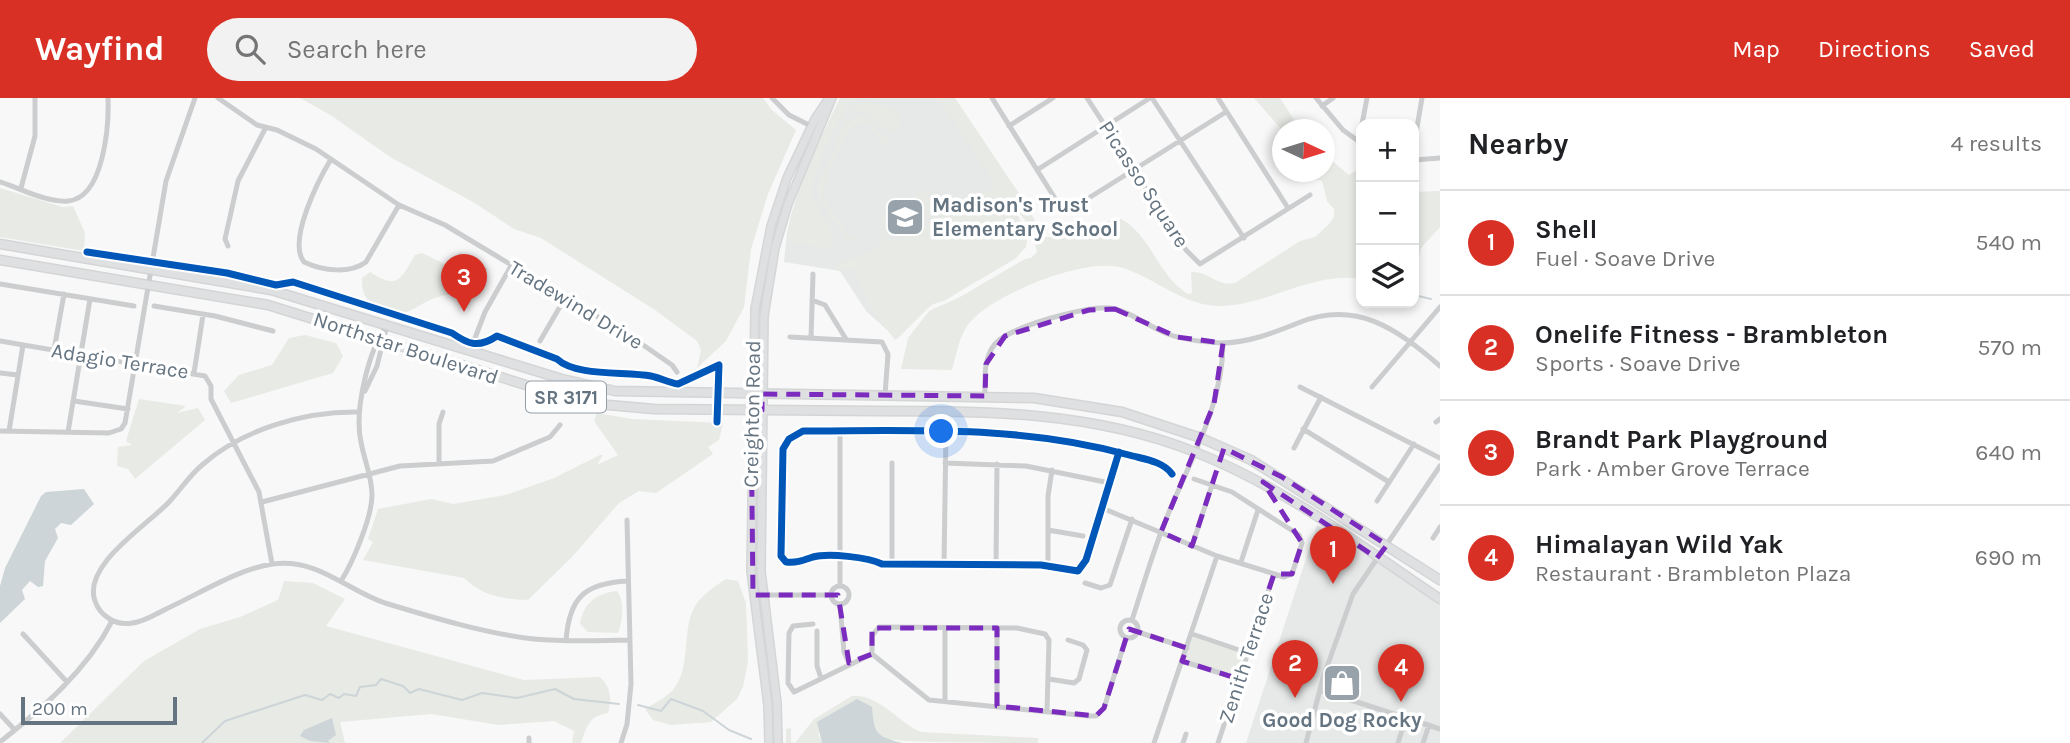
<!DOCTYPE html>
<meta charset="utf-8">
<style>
body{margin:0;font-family:Karla,sans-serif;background:#f2f2f2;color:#202124}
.controls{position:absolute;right:21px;top:21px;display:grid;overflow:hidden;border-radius:14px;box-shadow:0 4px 10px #0003}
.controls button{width:63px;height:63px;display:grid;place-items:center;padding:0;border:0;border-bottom:2px solid #e0e0e0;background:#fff;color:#202124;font:35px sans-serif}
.compass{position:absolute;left:1272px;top:21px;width:63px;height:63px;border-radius:50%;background:#fff;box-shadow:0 4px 10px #0003;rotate:94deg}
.scale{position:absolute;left:21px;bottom:18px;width:156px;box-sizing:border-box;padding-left:7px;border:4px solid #657481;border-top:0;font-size:19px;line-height:24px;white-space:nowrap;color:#657481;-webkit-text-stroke:5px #fff;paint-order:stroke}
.you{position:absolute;left:942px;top:334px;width:24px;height:24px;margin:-18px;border:5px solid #fff;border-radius:50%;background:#1a73e8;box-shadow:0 0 0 10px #1a73e833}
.badge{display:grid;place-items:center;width:46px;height:46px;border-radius:50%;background:#d93025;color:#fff;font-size:23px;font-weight:700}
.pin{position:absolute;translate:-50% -58px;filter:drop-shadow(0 2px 4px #0008)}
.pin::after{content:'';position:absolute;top:37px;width:24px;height:21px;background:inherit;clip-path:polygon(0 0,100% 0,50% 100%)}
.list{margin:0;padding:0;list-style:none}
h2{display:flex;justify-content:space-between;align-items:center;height:91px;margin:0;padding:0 28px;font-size:30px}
h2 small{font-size:23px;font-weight:400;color:#757577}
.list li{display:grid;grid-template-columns:46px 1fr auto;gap:21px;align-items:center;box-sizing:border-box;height:105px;padding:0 28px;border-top:2px solid #e0e0e0}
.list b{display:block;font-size:26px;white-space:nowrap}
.list p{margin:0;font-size:23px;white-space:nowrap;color:#757577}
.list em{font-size:23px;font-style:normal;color:#757577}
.icon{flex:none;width:38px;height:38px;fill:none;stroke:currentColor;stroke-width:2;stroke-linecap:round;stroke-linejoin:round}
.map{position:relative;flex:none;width:1440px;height:645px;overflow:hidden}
header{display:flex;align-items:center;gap:42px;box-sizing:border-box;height:98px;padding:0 35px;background:#d93025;color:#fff}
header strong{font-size:33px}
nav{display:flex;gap:38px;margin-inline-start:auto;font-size:24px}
.search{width:490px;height:63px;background:#f2f2f2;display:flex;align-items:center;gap:18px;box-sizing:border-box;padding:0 24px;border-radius:38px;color:#757577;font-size:26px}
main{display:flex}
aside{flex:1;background:#fff}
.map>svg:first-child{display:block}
.built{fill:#e7e8e8}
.green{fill:#e7eae5}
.water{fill:#cdd5d8}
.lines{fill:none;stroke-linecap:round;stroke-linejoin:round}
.stream{stroke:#cdd5d8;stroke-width:2}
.secondary-casing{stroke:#d5d6d7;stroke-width:10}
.primary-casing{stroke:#d4d5d6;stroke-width:11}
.street{stroke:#cbcdce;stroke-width:5}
.secondary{stroke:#dfe0e1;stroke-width:7}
.primary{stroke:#dfe0e1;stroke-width:8}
.cycleway-casing{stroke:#fff;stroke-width:11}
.cycleway{stroke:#0057b8;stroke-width:7}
.marked{fill:none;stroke:#7b2cbf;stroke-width:5;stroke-dasharray:14 9;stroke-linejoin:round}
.labels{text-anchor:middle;stroke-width:7;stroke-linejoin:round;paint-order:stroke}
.shield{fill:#fff;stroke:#939ea7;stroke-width:2}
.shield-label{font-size:19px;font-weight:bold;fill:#657481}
.street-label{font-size:21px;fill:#657481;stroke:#fff}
.poi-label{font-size:21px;font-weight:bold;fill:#657481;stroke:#fff;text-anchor:start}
</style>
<header>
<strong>Wayfind</strong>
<div class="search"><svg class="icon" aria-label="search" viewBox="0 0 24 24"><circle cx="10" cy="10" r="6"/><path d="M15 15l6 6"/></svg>Search here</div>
<nav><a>Map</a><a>Directions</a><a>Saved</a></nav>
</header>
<main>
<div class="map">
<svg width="1440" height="645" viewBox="0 0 1440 645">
<rect width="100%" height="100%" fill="#f8f8f8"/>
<!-- built -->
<path class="built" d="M840,0H949L1027,135L1026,149L946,202L932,206L897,241L866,213L840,173L784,164L787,135L797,103Z
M1317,427L1390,472L1440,507V645H1246Z"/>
<!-- green -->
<path class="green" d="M300,0H763L772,12L796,32L768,96L751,151L744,209L726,243L697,270L701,252L697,243L655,212L541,140L514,131L473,104L390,59L332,18Z
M840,0H858L848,7C837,29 803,82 814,105C820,117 835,129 833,144L828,150L788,144C781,124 828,23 840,0Z
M938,0H955L1018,94L1045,139L1079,138L1108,123L1121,121C1151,137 1158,178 1188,196L1192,195L1191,174C1209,173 1217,189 1235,185L1300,143L1315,139L1329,126L1334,119V111L1327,103L1322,83L1312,81L1304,74H1324L1325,57L1349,77L1357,72L1361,75V181C1313,173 1269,207 1222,208C1185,209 1157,181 1123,170C1087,158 996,195 971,223C959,236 957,255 952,272L901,271L908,240L929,213L960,199L1025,161L1031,160L1037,154L1031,130L1010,103L1027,135L1026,149L1015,161L945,202L931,207L895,242L871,211L854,172L837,171V167L881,148V141H902L964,103L971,104L996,87Z
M1254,0H1280L1300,31L1282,32Z
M859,5C875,3 892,7 901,21L900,30L889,33L867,12L850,14Z
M859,17L868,18L882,38L892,42L882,47L867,24L862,27L859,23L848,34L827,78L829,82L825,81L823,99L829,98L826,102L849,138L853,136L854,141L848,144L820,103L817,91L845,26Z
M922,89L931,101L930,105H933L939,113L905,135L883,137L886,129H883L874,113L881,120L921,93Z
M0,90L63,109L73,108L85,135L84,153L0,139Z
M1440,93V129L1421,150L1414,187V94Z
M460,154L488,171C471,200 463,191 435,200C424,203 413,214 401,215C391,217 368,205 364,196C362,191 362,185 362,180L370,174C398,192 400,182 415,157L422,155L447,167Z
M305,237L336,245L343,258L333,275L231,305L224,293L239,277L272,267L289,240Z
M139,301L186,308L177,315L198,310L205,322L135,381L128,371L117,368L118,349L132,347L126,343Z
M597,315L632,321L723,325L719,342L708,349L713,356L656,395L639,393L619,405L572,459L528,502C502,501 483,498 464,480L363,462L373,444L368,441L378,411L431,401L453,406L506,397L554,380L600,357H603L597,367L618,357L594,323Z
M726,481L738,483L746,505L748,563L743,589L737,601L711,624L671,627L653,622L645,611C653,606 665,600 672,593C692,571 681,535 694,510C701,497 714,489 726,481Z
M284,483L313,485L345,501L326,528L524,582L600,579C611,590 612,600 608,615C589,618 587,628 581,645H572L574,633L554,623L499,627L431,616L340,624L345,645H60L144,563L200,531L240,519L278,502Z
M617,493C625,503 623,523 618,535L588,534L580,526C583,506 596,495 617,493Z
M1192,539L1244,556L1236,578L1185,561Z
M852,598C880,596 896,623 921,634L1038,640V645C1009,645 907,645 886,641C875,635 871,627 872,615L818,635L822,645H786V631L791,630V644L795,645L814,621Z"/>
<!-- water -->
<path class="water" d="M84,391L94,406L71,427L61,425L55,431L58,440L45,463L43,488L38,489L30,483L22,492L25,501L0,525V488L5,470L41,398L46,394Z
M857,601L872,609C874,634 875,639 903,645H822L817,624Z
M332,620L336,637L328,643L330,645L310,643L300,638L304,632Z"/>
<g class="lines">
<!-- stream -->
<path class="stream" d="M1414,197L1431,201
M638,607L661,613L671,601L703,613L729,632L751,641
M202,645L225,623L305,597L322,602L330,596L339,600L344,596L356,598L360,589L376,587L381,581L403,588L410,595L419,591L462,602L482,595L517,600L555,591L574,601L619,606"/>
<!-- secondary casing -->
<g class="secondary-casing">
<path id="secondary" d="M769,645L768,607L751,473L755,211L771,128L787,80L815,21L829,0
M778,645L777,605L761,473L764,218L775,150L788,106L832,0"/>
</g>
<!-- primary casing -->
<g class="primary-casing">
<path id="primary" d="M0,146L271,192L562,281L615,293L1034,300L1122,314L1201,340L1251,362L1440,482
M0,162L268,207L558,297L597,306L654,311C729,311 803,312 877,313C986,313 1092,313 1195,354C1284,389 1361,448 1440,501"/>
</g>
<!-- street -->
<path class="street" d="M218,0L257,27L277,32L316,51L399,107L445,127L633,240L672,267L677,274
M772,0L789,17L811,28
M992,0L1061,110L1068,113L1226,14
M1087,0L1186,152L1200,166L1310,97
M1152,0L1244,140
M1218,0L1288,110
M1316,0L1343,32L1361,45
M1322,8L1333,0
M1362,26L1367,0
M1009,28L1053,0
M1358,43L1361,28
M1414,47L1422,0
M331,61C319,81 287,143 304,164C323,173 350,176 366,164L399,107
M1414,62L1440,60
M1037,72L1150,0
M0,84C20,90 47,105 68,103C104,100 109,27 108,0
M21,90L35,38V0
M228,148L225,141L238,83L265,31
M0,186L134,208
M812,202L825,207L846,241
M154,208L215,218L273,233
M790,239L882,244L888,256L885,297
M811,240L813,176
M0,243L205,278L211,288V301L259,394L272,466
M540,243L565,200
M54,252L64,196
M470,253L485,214L511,168
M0,275L18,277
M194,275L203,217
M1300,289L1440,360
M1372,289L1440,209
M365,293L377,268L387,227
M985,298C985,281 983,260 995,246C1009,229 1088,207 1110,210C1130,213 1149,229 1168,236C1184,242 1204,244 1221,245C1248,245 1273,235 1298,225C1356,201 1397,231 1440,268
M74,303L128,311
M359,314C305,313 243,331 202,367C190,377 181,391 170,403C148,427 82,467 95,503C100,518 116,528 132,525C144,524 156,516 166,511C197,497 240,470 273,466C318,460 346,492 385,505C431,519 487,536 534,541C566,544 598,543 630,542
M1436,324L1440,321
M1303,331L1389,384
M0,333L109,335L121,331L125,325L166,83L195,0
M9,333L23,247
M68,334L90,201
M1294,350L1321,299
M1119,354L1086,462L1078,473L1041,467L882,466C868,459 828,455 813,459C804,462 798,465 786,464L781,458L783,351L789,341L803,333C915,333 1021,327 1129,357C1143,361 1163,363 1172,376
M945,365L1026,368L1110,385
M439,366V326L443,314
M1377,403L1414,346
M262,404L400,368L493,363L550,339L560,327
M1102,410L1217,458L1284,479L1292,476L1302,445L1299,437L1232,394L1194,381
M1048,432L1083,438
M1433,440L1440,429
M1192,448L1212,387
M1241,464L1258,412
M892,466V365
M944,467L946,334
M996,467L997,366
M1048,468V398L1052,372
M341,483C353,464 372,419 372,397C372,378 364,362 361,344C354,313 368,253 387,227
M1085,485L1101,490L1110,487L1132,421
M831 497a9 9 0 1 1 18 0a9 9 0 1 1-18 0Z
M840,488V334
M760,497H830
M840,507L844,554L849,565
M1120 531a9 9 0 1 1 18 0a9 9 0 1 1-18 0Z
M1132,522C1144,486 1154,449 1169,414C1192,359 1223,305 1223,245
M813,526L793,528L789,535L788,585L794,594L872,556L929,602L1089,618H1096L1104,610L1126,540
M817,533V568L821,580
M1138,534L1187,550
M23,536L67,584
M1192,536L1248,555
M566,543C569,500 584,485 628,483
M872,556V538L879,529L1017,530L1045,536L1049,542L1047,613
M1182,563L1239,581
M1049,581L1074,585L1079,581L1087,552L1083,547L1068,542
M1320,592L1440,631
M945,603V530
M997,608V530
M0,616L14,631
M529,640V645
M0,644C43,610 87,572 112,523
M621,645L627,626L631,586L627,422
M1154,645L1217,458
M1183,645L1186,636
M1218,645L1274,476
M1306,645L1323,580L1353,496L1440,368
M1398,645L1406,620
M1423,645L1429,627"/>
<!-- secondary -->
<use href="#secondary" class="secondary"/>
<!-- primary -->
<use href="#primary" class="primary"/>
<!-- cycleway casing -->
<g class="cycleway-casing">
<path id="cycleway" d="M87,154L227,175L276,187L293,184L452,235C469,247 479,250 497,238L557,261C576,279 626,273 651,278C661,280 669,285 678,286L719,267L717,324
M1119,354L1086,462L1078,473L1041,467L882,466C868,459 828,455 813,459C804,462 798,465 786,464L781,458L783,351L789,341L803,333C915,333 1021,327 1129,357C1143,361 1163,363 1172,376"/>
</g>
<!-- cycleway -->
<use href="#cycleway" class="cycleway"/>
</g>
<!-- marked area -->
<path class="marked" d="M1115,211L1177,239L1223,245L1214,306L1161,434L1192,448L1224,350L1282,379L1387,447L1377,460L1263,384L1302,445L1292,476H1274L1239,581L1182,563L1187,550L1129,531L1104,610L1096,618L997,608V530H872V556L849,565L838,497H753L751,312H762V296L985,298L986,266L1005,238L1089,212Z"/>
<!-- icons -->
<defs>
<g id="school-square" transform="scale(2.0125)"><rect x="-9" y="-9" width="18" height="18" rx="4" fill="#98a2ab" stroke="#fff"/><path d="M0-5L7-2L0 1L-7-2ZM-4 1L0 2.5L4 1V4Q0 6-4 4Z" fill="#fff"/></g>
<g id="shop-square" transform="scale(2.0125)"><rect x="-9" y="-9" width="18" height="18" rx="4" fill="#98a2ab" stroke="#fff"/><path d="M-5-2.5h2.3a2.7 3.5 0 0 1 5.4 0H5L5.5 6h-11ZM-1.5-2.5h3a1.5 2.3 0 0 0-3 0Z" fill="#fff"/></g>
</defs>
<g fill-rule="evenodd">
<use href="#school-square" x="905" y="119"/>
<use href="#shop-square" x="1342" y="585"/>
</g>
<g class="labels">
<!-- shield labels -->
<rect class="shield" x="526" y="283.5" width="80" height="31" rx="5"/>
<g class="shield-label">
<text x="566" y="306">SR 3171</text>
</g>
<!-- street labels -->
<g class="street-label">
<text transform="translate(1144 86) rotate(57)" y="7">Picasso Square</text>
<text transform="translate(576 207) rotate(31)" y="7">Tradewind Drive</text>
<text transform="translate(406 250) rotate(18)" y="7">Northstar Boulevard</text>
<text transform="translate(120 263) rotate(9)" y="7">Adagio Terrace</text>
<text transform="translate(752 316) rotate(-89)" y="7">Creighton Road</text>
<text transform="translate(1246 560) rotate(-72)" y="7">Zenith Terrace</text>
</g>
<!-- poi labels -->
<g class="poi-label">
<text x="932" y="114">Madison's Trust<tspan x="932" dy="24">Elementary School</tspan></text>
<text x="1342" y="629" text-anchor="middle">Good Dog Rocky</text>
</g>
</g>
</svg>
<div class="controls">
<button>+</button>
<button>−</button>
<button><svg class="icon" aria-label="layers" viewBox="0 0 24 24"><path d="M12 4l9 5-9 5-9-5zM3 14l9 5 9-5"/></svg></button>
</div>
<svg class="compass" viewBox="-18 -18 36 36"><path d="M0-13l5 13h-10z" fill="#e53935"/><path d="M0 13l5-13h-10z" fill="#757577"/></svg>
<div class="scale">200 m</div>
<div class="you"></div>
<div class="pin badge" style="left:1333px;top:486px">1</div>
<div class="pin badge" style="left:1295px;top:600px">2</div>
<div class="pin badge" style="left:464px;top:214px">3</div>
<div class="pin badge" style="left:1401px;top:604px">4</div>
</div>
<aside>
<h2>Nearby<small>4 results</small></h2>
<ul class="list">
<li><span class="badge">1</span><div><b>Shell</b><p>Fuel · Soave Drive</p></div><em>540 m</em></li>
<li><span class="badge">2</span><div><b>Onelife Fitness - Brambleton</b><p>Sports · Soave Drive</p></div><em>570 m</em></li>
<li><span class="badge">3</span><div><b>Brandt Park Playground</b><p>Park · Amber Grove Terrace</p></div><em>640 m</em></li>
<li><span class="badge">4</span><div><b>Himalayan Wild Yak</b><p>Restaurant · Brambleton Plaza</p></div><em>690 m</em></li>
</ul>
</aside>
</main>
